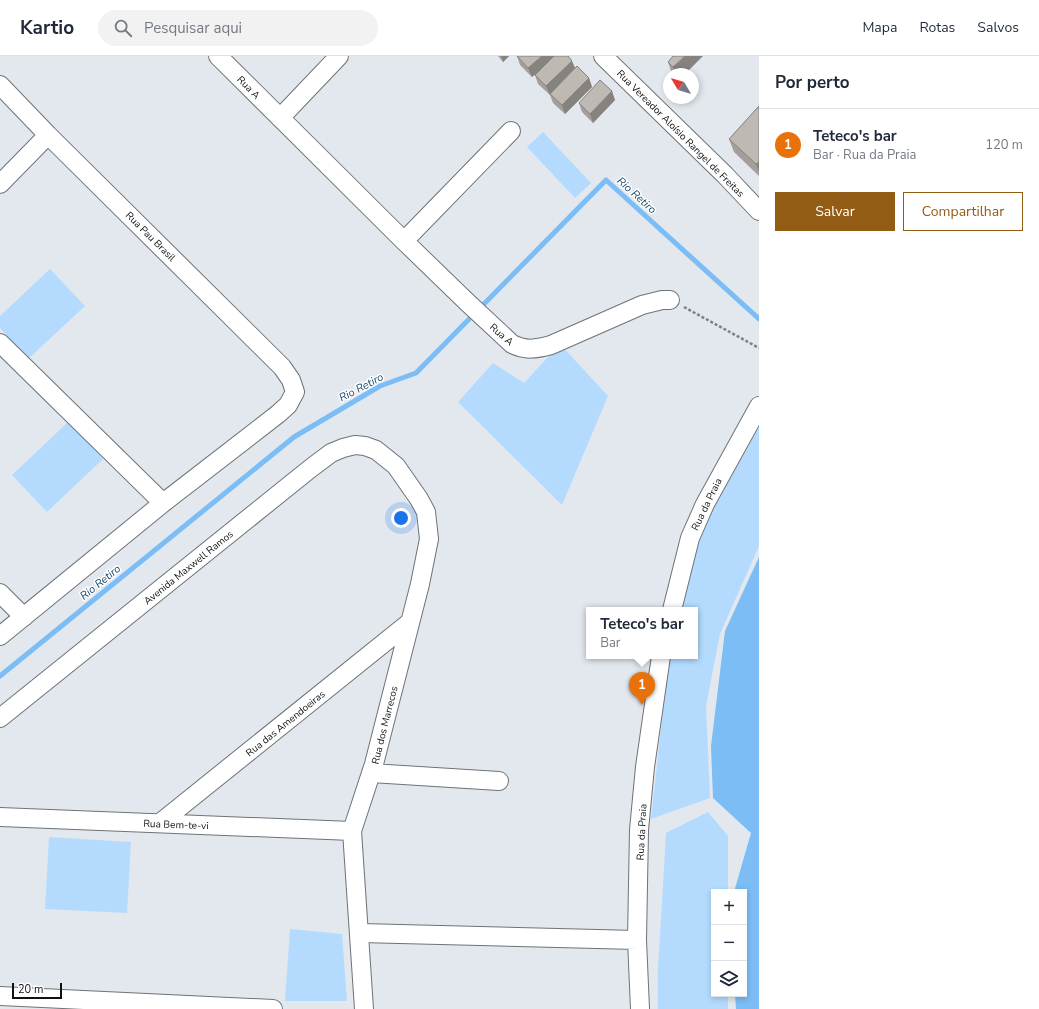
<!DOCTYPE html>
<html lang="pt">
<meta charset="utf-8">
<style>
body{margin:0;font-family:"Nunito Sans",sans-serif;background:#f2f2f3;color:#1f2937}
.controls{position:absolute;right:12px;bottom:12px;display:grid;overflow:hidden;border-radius:0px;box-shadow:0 2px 6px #0003}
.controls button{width:36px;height:36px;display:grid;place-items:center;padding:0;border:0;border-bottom:1px solid #e0e1e3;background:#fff;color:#1f2937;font:20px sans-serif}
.compass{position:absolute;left:663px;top:12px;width:36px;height:36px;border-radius:50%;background:#fff;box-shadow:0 2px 6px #0003;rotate:308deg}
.scale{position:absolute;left:12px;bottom:10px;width:50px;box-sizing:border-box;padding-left:4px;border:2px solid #0f1113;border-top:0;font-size:11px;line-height:14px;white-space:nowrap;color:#0f1113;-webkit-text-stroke:3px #fff;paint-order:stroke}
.you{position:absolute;left:401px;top:462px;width:14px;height:14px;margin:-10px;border:3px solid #fff;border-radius:50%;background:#1a73e8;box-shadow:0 0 0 6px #1a73e833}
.badge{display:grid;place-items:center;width:26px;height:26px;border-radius:50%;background:#935c14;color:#fff;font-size:13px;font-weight:700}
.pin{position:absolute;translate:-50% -33px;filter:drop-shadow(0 1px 2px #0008)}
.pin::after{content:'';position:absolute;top:21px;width:14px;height:12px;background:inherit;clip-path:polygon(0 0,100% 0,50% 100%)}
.popup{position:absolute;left:586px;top:551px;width:112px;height:52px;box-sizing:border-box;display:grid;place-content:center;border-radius:0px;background:#fff;filter:drop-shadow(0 1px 3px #0005);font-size:13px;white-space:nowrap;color:#747a83}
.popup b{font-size:15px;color:#1f2937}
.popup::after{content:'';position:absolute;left:50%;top:100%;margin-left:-8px;border:8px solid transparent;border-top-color:#fff}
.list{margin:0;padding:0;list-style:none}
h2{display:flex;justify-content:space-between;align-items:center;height:52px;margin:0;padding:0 16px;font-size:17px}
h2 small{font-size:13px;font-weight:400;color:#747a83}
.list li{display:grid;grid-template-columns:26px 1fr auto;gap:12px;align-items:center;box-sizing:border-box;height:72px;padding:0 16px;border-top:1px solid #e0e1e3}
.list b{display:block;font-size:15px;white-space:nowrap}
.list p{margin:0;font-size:13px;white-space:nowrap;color:#747a83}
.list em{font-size:13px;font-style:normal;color:#747a83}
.actions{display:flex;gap:8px;padding:12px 16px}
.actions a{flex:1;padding:9px 0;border:1px solid #935c14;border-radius:0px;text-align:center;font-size:14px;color:#935c14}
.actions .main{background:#935c14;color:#fff}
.icon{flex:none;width:22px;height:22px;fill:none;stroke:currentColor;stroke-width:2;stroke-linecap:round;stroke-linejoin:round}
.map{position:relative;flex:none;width:759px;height:953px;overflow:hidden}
header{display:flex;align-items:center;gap:24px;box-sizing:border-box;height:56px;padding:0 20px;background:#fff;border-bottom:1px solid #e0e1e3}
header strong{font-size:19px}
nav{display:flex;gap:22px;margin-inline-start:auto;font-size:14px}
.search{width:280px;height:36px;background:#f2f2f3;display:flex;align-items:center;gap:10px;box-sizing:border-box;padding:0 14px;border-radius:22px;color:#747a83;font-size:15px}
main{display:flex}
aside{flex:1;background:#fff}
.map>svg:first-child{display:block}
.green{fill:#b4dbfe}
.water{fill:#7bbdf4}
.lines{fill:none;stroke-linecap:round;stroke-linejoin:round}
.stream{stroke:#7bbdf4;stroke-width:5}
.minor-casing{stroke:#6d7377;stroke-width:20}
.path{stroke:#7d8185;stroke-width:2.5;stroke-dasharray:3 2;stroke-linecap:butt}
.minor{stroke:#fff;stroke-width:18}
.wall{fill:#a49f9b}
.shaded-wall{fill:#86827e}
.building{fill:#bfb9b4;stroke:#86827e}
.labels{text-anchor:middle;stroke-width:3;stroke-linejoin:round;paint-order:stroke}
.street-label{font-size:10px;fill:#0f1113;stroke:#fff}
.water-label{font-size:11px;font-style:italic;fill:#18496d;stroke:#fff}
</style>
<header>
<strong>Kartio</strong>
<div class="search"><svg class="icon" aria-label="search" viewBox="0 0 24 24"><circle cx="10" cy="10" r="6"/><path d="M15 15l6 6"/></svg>Pesquisar aqui</div>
<nav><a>Mapa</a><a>Rotas</a><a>Salvos</a></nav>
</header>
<main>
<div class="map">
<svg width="759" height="953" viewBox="0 0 759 953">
<rect width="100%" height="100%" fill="#e2e8ee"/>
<!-- green -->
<path class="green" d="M543,76L591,127L575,142L527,91Z
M50,213L85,250L28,303L0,272V260Z
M560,288L608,340L562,449L458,346L493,307L524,327Z
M68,366L103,403L47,456L12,419Z
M759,371V490L720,578L706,650L710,742L651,763L669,600H695V554H679L696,482Z
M708,756L728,780V836H714V938H728V953H658V913L666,777Z
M49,781L131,786L127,857L45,853Z
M290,873L342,878L347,945H285Z"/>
<!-- water -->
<path class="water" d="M759,501V953H736L735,938H744V836H734L751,777L713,742L711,690L725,575Z"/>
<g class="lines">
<!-- stream -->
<path class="stream" d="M0,620L294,381L380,330L416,317L606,124L759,263"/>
<!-- minor casing -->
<g class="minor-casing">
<path id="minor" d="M218,0L404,185L468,247L512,288C526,295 536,293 551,289L642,249L662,244H670
M603,0L725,119L759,155
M0,29L48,79L282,311L291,324L295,336L288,349L278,358L163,447L0,580
M280,62L339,0
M0,128L48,79
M404,185L511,75
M0,287L163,447
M0,537L24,561
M672,554L690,482L705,448L759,350
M0,662L311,412L331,397L343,392L355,389L365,390L376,394L396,410L419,443L426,456L429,483L420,528L374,708L352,775L364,953
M371,717L499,725
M0,761L352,775
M160,767L410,566
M360,877L637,884
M0,940L273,953
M640,953L637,884L639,774L645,711L661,600"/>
</g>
<!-- path -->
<path class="path" d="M684,251L759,292"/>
<!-- minor -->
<use href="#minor" class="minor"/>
</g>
<!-- wall -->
<path class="wall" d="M498,0H509L503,6Z
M517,0L575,12L589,22L592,31L565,58L553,47L550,39L538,28L535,19L537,17L532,21L520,9Z
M668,6L685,18H672Z
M615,44L593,67L582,56L579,47Z
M759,50V120L734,96L729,83Z"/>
<!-- shaded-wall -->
<path class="shaded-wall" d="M501,0H509L503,6Z
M542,0H556L532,21L528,12Z
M685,0H703L685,18H676L673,11Z
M572,5L576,14L550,39L546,30Z
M589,22L592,31L565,58L562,49Z
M612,35L615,44L593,67L590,58Z
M759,106V116L756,108Z"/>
<!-- building -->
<path class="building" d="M517,0H542L528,12Z
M554,0H568L572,5L546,30L535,19Z
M673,0H685L673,11L668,6Z
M577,10L589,22L562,49L550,38Z
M600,24L612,35L590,58L579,47Z
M759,50V106L756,108L729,83Z"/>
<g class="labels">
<!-- street labels -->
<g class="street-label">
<text transform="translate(249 31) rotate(45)" y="4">Rua A</text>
<text transform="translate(681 77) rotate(45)" y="4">Rua Vereador Aloísio Rangel de Freitas</text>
<text transform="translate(151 180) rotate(45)" y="4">Rua Pau Brasil</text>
<text transform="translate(502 278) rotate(41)" y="4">Rua A</text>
<text transform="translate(706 448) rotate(-64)" y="4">Rua da Praia</text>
<text transform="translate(188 511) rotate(-39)" y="4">Avenida Maxwell Ramos</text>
<text transform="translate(285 667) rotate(-39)" y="4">Rua das Amendoeiras</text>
<text transform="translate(384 669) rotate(-76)" y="4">Rua dos Marrecos</text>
<text transform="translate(176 768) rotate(2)" y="4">Rua Bem-te-vi</text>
<text transform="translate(641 776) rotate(-87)" y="4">Rua da Praia</text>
</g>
<!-- water labels -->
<g class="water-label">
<text transform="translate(637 139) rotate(42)" y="4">Rio Retiro</text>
<text transform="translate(361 331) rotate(-28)" y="4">Rio Retiro</text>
<text transform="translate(100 526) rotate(-39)" y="4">Rio Retiro</text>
</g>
</g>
</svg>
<div class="controls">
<button>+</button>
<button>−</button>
<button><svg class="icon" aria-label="layers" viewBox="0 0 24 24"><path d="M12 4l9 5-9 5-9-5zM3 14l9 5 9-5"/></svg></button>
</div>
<svg class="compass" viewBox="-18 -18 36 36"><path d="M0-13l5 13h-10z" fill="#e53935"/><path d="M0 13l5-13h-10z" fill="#747a83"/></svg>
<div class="scale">20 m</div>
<div class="you"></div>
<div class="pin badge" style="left:642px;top:649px;background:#e8710a">1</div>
<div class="popup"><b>Teteco's bar</b>Bar</div>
</div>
<aside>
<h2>Por perto<small></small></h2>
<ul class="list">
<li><span class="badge" style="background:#e8710a">1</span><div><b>Teteco's bar</b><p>Bar · Rua da Praia</p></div><em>120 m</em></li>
</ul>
<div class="actions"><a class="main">Salvar</a><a>Compartilhar</a></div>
</aside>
</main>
